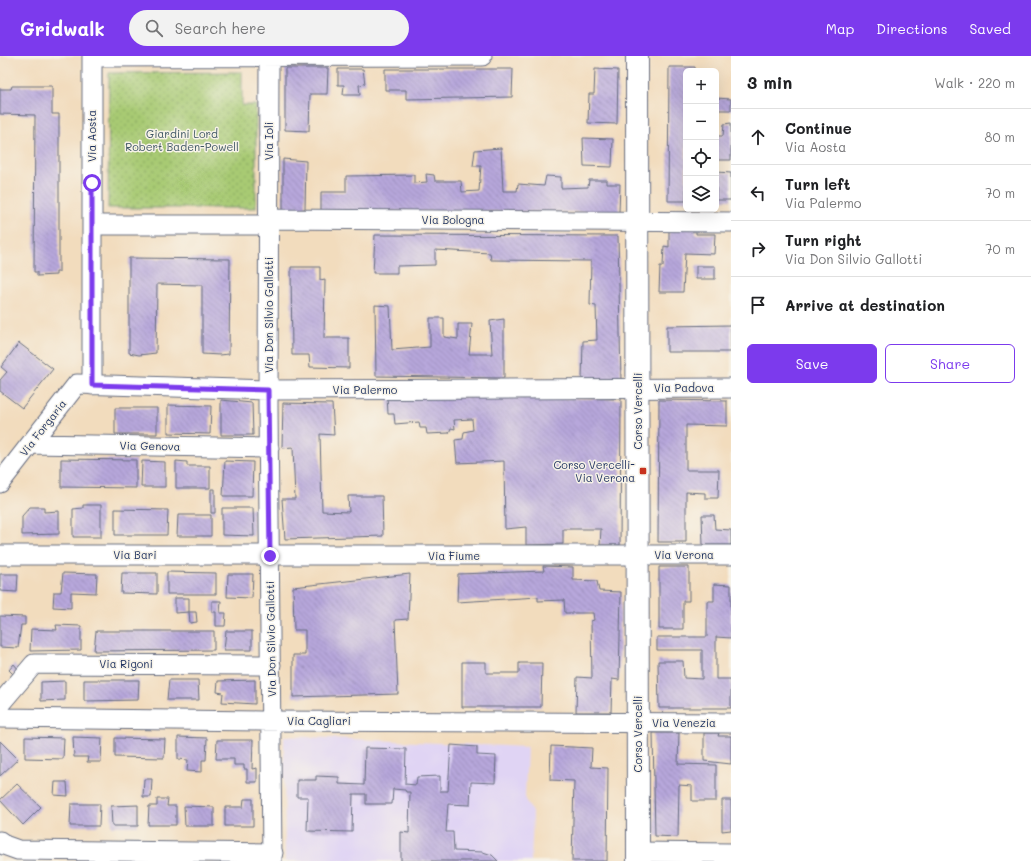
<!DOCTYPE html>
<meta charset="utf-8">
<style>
body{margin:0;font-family:Mali,sans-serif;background:#f2f2f2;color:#202124}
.controls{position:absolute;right:12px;top:12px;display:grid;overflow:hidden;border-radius:6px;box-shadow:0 4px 16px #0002}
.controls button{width:36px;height:36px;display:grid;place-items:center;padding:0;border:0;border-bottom:1px solid #e0e0e0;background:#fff;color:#202124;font:20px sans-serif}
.stop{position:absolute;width:12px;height:12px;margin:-9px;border:3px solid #7c3aed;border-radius:50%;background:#fff}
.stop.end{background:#7c3aed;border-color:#fff;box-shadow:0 1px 4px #0008}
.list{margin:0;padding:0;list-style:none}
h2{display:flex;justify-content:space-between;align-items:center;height:52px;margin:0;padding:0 16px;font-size:17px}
h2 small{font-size:13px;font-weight:400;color:#757577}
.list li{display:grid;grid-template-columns:26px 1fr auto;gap:12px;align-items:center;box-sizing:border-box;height:56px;padding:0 16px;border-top:1px solid #e0e0e0}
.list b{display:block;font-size:15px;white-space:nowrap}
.list p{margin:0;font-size:13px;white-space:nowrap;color:#757577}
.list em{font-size:13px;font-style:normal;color:#757577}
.actions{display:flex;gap:8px;padding:12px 16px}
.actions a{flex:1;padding:9px 0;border:1px solid #7c3aed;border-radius:6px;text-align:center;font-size:14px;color:#7c3aed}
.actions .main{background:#7c3aed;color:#fff}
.icon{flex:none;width:22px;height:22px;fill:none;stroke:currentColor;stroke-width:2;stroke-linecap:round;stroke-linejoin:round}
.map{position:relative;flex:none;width:731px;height:805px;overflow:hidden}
header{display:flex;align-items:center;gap:24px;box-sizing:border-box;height:56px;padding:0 20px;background:#7c3aed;color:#fff}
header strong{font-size:19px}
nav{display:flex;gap:22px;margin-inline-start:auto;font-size:14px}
.search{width:280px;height:36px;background:#f2f2f2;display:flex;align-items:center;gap:10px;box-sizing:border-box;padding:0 14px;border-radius:22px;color:#757577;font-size:15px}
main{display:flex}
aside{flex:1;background:#fff}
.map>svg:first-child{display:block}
.built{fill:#e0d4f4}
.grass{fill:url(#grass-dots);stroke:#627c68}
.building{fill:url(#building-back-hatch)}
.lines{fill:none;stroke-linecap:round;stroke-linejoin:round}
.minor-casing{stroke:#666c7f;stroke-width:21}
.major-casing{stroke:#666c7f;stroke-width:24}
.minor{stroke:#fff;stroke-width:19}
.major{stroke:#fff;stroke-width:22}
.route{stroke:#7c3aed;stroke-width:5}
.poi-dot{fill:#c8321e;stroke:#f7f3e8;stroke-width:1.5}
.labels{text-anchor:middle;stroke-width:3;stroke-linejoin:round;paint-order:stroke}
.park-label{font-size:11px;fill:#3e5663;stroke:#f7f3e8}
.street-label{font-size:11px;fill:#1b2f5e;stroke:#f7f3e8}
.poi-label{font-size:11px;fill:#1b2f5e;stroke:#f7f3e8;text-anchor:end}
</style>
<header>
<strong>Gridwalk</strong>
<div class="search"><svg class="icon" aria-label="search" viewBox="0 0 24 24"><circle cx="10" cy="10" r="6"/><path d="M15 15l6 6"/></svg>Search here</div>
<nav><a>Map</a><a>Directions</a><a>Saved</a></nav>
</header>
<main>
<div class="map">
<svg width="731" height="805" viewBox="0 0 731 805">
<defs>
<pattern id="grass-dots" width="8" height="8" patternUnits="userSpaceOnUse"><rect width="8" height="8" fill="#a8ca73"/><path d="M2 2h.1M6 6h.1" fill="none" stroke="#88a462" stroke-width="1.8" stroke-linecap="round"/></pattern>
<pattern id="building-back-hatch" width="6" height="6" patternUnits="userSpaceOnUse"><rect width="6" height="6" fill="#b7a7db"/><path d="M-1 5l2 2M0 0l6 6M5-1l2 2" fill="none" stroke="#9488b5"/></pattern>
</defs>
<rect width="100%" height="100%" fill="#f7f3e8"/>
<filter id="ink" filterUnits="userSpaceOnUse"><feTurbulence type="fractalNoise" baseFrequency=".025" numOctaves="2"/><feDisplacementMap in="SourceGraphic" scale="8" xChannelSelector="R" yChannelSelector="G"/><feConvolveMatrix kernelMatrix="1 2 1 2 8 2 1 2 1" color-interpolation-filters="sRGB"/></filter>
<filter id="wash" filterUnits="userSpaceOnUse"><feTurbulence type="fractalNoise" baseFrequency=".012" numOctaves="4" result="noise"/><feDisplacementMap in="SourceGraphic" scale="16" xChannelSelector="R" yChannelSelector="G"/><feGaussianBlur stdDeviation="0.9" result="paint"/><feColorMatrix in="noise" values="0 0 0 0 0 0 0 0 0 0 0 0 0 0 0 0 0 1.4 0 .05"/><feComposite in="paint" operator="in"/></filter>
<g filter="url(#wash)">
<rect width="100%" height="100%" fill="#f2dcbd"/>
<!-- built -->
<path class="built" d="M284,680L527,691L525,741L533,759L531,805H285Z"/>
<!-- grass -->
<path class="grass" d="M242,16V49H256V152H108L109,17Z"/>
<g id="blocks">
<!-- building -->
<path class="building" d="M669,11H695V15H686V145H668Z
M285,12H328L327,38H310L309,75L285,74Z
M338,13H363L365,28L359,29L360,39H343L344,29H338Z
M385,13H513L512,41L406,43V34H385Z
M595,13L618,14L617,68L588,67L589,38H594Z
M12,30H52V58H59V216H56V219L37,220V216H34L35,59L0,58V33H11Z
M716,42L731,43V54H716Z
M731,67V104H716V80H723L724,68Z
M583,82L613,83L612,111L584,110Z
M501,92L503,135H517L518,128L544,130L546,120L561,121V132L588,131L589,124H607V128H620L619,156L321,155V136H346V120L414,119V127L427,126L426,118L434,119L435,125H461L462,136L479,135L481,110H473L475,94Z
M283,103L306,105L305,153L283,155Z
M717,116L731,117V144H716Z
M669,169L696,171V178H715L714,198L685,197L683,236H659L660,210H663L664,190L669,191Z
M375,179L618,180L621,325L582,324L583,285L597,284L596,250L590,249L591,205L491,204L490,197L435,194V209L397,210V217H373Z
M129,202L230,203L229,298L220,299L202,298V229L157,228L156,297L139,299L129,297Z
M696,210H715V223H696Z
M291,211H320V224L325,223L324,282H349V312L310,311L309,299H292Z
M375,249L390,250L392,294L430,291V262H444V281L458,283V268H472L469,298H492L490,265L504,263V322L376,320Z
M731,269V296H667V270Z
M19,287L53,313L22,352L0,335V324L7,316L1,311Z
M387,340L621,343L620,489H600L601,473H563V488L526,489V471L505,473L504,405L457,407L455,384L463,383L464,376L473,374L472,363L454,364L455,373L451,372L449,377L427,378L426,372H420L419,366L395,368L394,358H388Z
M221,344L252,347L253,379H221Z
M659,344L727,345V370L686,369V414H719L718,442H705V437L686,436V486H658Z
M283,347L332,348L334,379L320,378L322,455L349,456L348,440H382L383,480L285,483L282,443H295L293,391L282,392Z
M168,349L211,350L210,378L168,377Z
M115,352H157V378H115Z
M61,403L136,404V432L61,431Z
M142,405L165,406V431H141Z
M176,405L187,406V410H210V432H176Z
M225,405L253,406L252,440H223Z
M211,433H215V457H211Z
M83,449H101V481H73V453L83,452Z
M30,451H44V456L59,455V478L22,479V460Z
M222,452H253L254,480L222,479Z
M115,453L168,454L167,479H115Z
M178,459H211V480H177Z
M702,459H714L715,473L731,474V489H703Z
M543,510L573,511V524L597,525L599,535L621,536L619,624L612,623L611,656H576L577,621L592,622L591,565L594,564L593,557H565L564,544L538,545V541L457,546L458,518L544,515Z
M659,511H689V545H683V573H659Z
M167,516L216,517V538H167Z
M63,517L97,518L96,537L71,536V552L53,551L54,536H61Z
M122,517H157V538L121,537Z
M0,518H18L17,536L0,535Z
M228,518H253L252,542L227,541Z
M410,518L408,563L395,564L398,638L293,641V599H305V574H294L293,531Z
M714,528L731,529V582L716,581V623H731V652H659L658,605H683L684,622L702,623V594H657V581H707V545H714Z
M175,542H189V556L175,557Z
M212,545H221L220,557H226L225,570H216V556H212Z
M189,556H196L197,566L190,567Z
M0,560L25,561V569H21L18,592L0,591Z
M56,569L81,570V594L30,595L31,573L57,574Z
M96,575H214V594L94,595Z
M226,575H252V594H224Z
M462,606H486V617H519V607H542L541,651H462Z
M14,608L19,614L14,619L9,614Z
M84,624H139L138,644L84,645Z
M169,624H198L199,644H167Z
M255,624V648L222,646L223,637L217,636L218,625Z
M65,625V644L41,645V626Z
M653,677H679L678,708L716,709V745H692V730L679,729L678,781L655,780Z
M704,677H719L718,680H731V708L704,705Z
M25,681L64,682L63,703L25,702Z
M73,681L102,682L101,706H87L88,701H74Z
M178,681L207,682L206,704H202V716L187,715L188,704L178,703Z
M115,682L165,683L164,702L115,701Z
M217,684H253L252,713L257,712V726H247V713H244V709H234V703H216Z
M0,685L18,703L0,720Z
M451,689L477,691V699L496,700L495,727L471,726L470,749L448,748L446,776H453L454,795L483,796L492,799L498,805H401V776L409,777L410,736H406L405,734L393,733L392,748H366V738H353L352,776L307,775L308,741H297V724H316V720L339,721V728L364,729L365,692L406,693L405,728L416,729L417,721L440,720V735H448Z
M551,690L592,692L591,711L608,712L607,805H572L574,725L550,724Z
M144,723H152L151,741H143Z
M55,726H67L68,740L54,739Z
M17,728L41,751L23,769L0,744Z
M157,743H168L167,750H176V769H148L149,750H157Z
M244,743H253V770H225V751H243Z
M722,744H731V774L722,775Z
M71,748H100L99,770H70Z
M138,749V770H112L111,750Z
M184,750L214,751V770H185Z"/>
</g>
</g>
<g filter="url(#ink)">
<use href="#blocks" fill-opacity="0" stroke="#666c7f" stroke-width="1"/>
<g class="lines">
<!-- minor casing -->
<g class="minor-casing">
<path id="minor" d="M269,0L268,350L272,805
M92,1L482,0
M269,163L731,166
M92,169H269
M92,329V0
M31,388L269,392
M0,427L77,328L268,334L731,332
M0,499H731
M0,648L34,608L271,609
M0,662L260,665L731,667
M0,785L4,789L18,794L273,797
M638,796L731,797"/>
</g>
<!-- major casing -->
<g class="major-casing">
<path id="major" d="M637,0L638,805"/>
</g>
<!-- minor -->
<use href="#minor" class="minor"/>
<!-- major -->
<use href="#major" class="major"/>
</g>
</g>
<g class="lines" filter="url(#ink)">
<!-- route -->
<path class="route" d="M92,127V329L268,334L270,500"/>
</g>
<!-- markers -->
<rect class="poi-dot" x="639" y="411" width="8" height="8" rx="2"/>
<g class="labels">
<!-- park labels -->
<g class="park-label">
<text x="182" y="82">Giardini Lord<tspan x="182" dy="13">Robert Baden-Powell</tspan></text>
</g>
<!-- street labels -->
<g class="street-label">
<text transform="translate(92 80) rotate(-90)" y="4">Via Aosta</text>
<text transform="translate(269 85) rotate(-90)" y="4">Via Ioli</text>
<text x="453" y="168">Via Bologna</text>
<text transform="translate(269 259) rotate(-90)" y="4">Via Don Silvio Gallotti</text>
<text x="684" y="336">Via Padova</text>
<text x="365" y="338">Via Palermo</text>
<text transform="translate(638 355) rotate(-90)" y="4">Corso Vercelli</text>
<text transform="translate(43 372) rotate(-52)" y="4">Via Forgaria</text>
<text transform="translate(150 390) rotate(1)" y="4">Via Genova</text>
<text x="135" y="503">Via Bari</text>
<text x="684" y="503">Via Verona</text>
<text x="454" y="504">Via Fiume</text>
<text transform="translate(271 583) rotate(-91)" y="4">Via Don Silvio Gallotti</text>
<text x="126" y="612">Via Rigoni</text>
<text x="319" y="669">Via Cagliari</text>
<text x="684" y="671">Via Venezia</text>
<text transform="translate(638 678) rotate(-90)" y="4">Corso Vercelli</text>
</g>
<!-- poi labels -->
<g class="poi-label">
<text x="635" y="413">Corso Vercelli-<tspan x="635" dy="13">Via Verona</tspan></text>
</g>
</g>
</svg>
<div class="controls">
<button>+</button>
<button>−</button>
<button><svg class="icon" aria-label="locate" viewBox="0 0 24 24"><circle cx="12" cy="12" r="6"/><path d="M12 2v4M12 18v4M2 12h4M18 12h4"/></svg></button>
<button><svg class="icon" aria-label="layers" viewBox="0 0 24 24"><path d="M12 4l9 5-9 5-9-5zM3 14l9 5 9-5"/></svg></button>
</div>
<div class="stop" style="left:92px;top:127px"></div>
<div class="stop end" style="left:270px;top:500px"></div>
</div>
<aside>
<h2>3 min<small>Walk · 220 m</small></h2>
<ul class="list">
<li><svg class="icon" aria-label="ahead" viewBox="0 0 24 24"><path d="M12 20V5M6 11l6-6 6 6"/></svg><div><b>Continue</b><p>Via Aosta</p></div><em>80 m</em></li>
<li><svg class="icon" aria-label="left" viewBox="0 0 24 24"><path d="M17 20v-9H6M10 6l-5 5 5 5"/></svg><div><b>Turn left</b><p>Via Palermo</p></div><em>70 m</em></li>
<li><svg class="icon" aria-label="right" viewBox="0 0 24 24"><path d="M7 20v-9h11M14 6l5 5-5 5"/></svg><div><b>Turn right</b><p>Via Don Silvio Gallotti</p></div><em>70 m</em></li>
<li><svg class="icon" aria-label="arrive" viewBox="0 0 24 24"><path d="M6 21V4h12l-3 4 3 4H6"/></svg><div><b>Arrive at destination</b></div></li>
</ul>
<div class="actions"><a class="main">Save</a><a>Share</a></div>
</aside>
</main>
